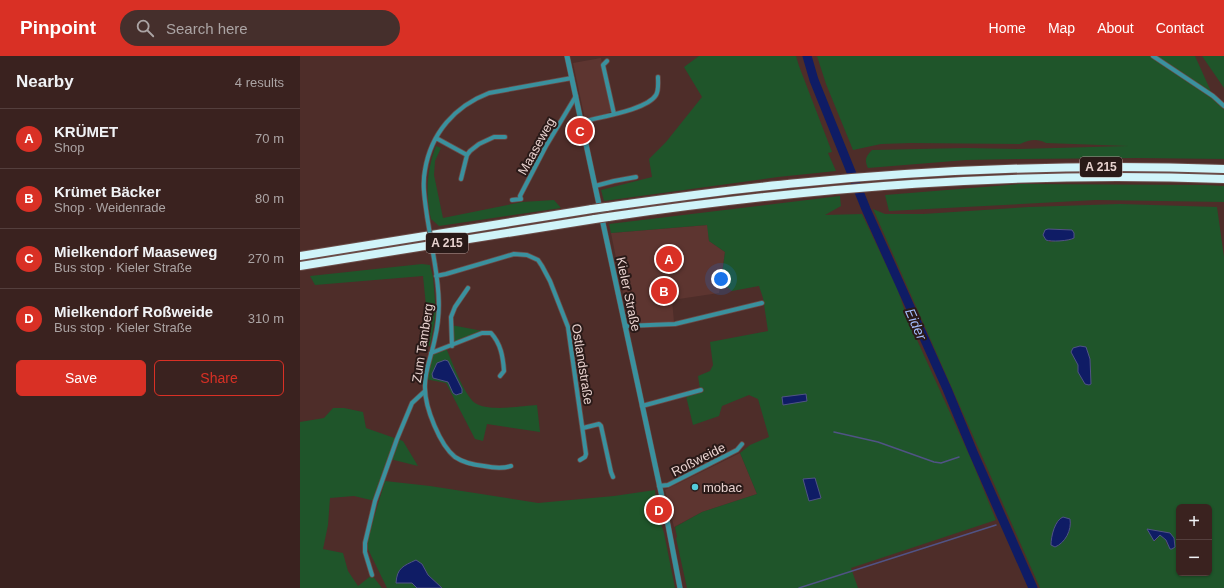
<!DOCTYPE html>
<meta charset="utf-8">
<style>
body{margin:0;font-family:Arial,sans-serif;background:#452f2c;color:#f1f3f6}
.controls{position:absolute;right:12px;bottom:12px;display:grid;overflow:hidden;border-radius:6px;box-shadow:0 1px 3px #0004}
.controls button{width:36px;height:36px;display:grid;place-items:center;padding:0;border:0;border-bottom:1px solid #543f3d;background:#3a221f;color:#f1f3f6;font:20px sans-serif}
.you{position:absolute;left:421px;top:223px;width:14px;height:14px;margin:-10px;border:3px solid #fff;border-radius:50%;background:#1a73e8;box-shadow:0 0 0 6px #1a73e833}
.badge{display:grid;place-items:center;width:26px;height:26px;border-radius:50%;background:#d93025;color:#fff;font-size:13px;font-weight:700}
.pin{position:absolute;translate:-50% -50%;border:2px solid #fff;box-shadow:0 1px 4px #0006}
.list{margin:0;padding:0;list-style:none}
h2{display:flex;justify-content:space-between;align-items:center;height:52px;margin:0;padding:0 16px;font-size:17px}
h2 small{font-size:13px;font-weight:400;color:#aba4a4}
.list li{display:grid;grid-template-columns:26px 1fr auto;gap:12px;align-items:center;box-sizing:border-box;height:60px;padding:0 16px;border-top:1px solid #543f3d}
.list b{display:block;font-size:15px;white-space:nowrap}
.list p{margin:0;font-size:13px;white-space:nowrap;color:#aba4a4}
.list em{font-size:13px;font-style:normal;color:#aba4a4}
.actions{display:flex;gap:8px;padding:12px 16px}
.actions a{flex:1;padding:9px 0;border:1px solid #d93025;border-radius:6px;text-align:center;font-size:14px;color:#d93025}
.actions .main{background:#d93025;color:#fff}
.icon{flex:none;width:22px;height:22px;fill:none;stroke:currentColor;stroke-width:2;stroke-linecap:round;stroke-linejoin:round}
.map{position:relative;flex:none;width:924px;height:532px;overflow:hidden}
header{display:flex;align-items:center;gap:24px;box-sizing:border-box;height:56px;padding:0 20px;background:#d93025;color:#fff}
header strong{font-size:19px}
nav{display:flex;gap:22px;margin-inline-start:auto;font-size:14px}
.search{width:280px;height:36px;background:#452f2c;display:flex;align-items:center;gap:10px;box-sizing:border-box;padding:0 14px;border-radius:22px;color:#aba4a4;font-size:15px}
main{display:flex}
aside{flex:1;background:#3a221f}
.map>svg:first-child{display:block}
.built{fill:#5d3530}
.green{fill:#1f552a;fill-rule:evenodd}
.water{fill:#0f1c65;stroke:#505385}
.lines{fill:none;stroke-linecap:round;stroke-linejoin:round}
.stream{stroke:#505385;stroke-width:1.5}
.river{stroke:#0f1c65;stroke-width:9}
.minor-casing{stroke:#6a4b47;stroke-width:5.5}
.tertiary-casing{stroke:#6a4b47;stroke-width:6}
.motorway-casing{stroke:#6a4b47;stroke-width:10}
.minor{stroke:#3a919e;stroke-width:4}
.tertiary{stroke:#3a919e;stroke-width:5}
.motorway{stroke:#d0f4f9;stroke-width:8}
.minor-bridge-casing{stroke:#6a4b47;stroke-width:5.5;stroke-linecap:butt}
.motorway-bridge-casing{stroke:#6a4b47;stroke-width:10;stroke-linecap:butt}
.minor-bridge{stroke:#3a919e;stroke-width:4}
.motorway-bridge{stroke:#d0f4f9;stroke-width:8}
.poi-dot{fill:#53cbdb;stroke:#2a1a18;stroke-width:1.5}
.labels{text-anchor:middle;stroke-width:4;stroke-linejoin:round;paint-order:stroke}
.shield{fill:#2a1a18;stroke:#af9b98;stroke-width:1}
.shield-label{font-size:12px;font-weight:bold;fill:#e8d2cf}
.street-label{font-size:13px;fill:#e8d2cf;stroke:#2a1a18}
.poi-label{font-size:13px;fill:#e8d2cf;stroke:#2a1a18;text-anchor:start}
.water-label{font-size:14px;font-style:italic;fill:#a4bcfc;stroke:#2a1a18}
</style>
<header>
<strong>Pinpoint</strong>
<div class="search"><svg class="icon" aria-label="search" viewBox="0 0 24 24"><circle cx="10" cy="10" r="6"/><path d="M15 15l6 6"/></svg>Search here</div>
<nav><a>Home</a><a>Map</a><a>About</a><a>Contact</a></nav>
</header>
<main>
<aside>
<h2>Nearby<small>4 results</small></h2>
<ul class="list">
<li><span class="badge">A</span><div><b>KRÜMET</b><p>Shop</p></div><em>70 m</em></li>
<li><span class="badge">B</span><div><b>Krümet Bäcker</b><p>Shop · Weidenrade</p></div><em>80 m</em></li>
<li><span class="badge">C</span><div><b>Mielkendorf Maaseweg</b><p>Bus stop · Kieler Straße</p></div><em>270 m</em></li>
<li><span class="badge">D</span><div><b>Mielkendorf Roßweide</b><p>Bus stop · Kieler Straße</p></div><em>310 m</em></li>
</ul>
<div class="actions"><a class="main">Save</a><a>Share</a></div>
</aside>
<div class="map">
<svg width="924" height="532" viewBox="0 0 924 532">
<rect width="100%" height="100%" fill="#4e2d29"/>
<!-- built -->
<path class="built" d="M301,2L312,56L285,63L273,7Z
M408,169L409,185L425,196L419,237L372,244L374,266L359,267L329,266L311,177Z
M440,397L457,438L402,456L374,471L365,434Z"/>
<!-- green -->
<path class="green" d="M399,0H496L499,10L532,96L528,97L536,115L478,121L304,145L301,134L352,121L349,103L366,86L402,41L384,11Z
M517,0H895L913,40L924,50V103L839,102L720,103L666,104L568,112C564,104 566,100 572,94L666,92L719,93L828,90L746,87C736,82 730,84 720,88L611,87L581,88L553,94L526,28Z
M902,0H924V32Z
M136,90L141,92L135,105L134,119L143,162L222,146L254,144L261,152L139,170L131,163C125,138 127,114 136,90Z
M720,128L905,129L924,130V146L796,144L589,155L585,139Z
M540,140L541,150L525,159L562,158L597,232L608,264L671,403L696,464L551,512L558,532H387L376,482L377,481L375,471L402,456L457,438L440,397L450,389L469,381L458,343L449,339L422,350L419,360L393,369L386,340L400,333L398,320L410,315L413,309L410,286L468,275L463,242L459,230L432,235L421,226L425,196L409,185L407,169L311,177L309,168Z
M820,148L917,151L924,201V532H740L573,153L585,158H623L729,151ZM766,173L774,182C766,186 757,184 749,186L745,174ZM879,451H909V517H879ZM757,466H771L768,477L755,491L751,489ZM847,473L870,477L867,490L866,484L862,480H859L855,485Z
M122,208L130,209L133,221L136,258L130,290L126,291L128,269L123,220L15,229L10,220Z
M151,269L188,276L152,290Z
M146,292C152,305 164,339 175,347C188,356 221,350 237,349L240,376L187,368L183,385L175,383L146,327L125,323L131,297ZM145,304L148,306L162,333L153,337L148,326L133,322Z
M33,352H44L63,356L66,372L103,385L118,410L90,403L75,445L54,440L30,442L28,469L23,493L43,497L48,515L58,530L72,519L82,532H0V366L24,362Z
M85,425L130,430L238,447L314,440L355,434L357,456L364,477L375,532H142L128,519L122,508L96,527H112L117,532H87L67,491V484Z"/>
<!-- water -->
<path class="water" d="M748,173L772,174L774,177V182C769,185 751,186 746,184L743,179L745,174Z
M780,290L786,291L790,303L791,328L789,329L785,328L778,316V309L771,296L773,292Z
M145,304L148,305L162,333V337L156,339L153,337L148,326L133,322L132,318L137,307Z
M506,338L507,345L483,349L482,341Z
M515,422L521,442L509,445L503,423Z
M763,461L770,463C772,474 765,487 755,491L751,489C751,480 755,464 763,461Z
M847,473L870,477L874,482L875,491L872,493H870L866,484L860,479L854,485Z
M116,504L122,508L128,519L142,532H117L112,527H96C97,512 103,510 116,504Z"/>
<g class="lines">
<!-- stream -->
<path class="stream" d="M534,376L578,386L634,406L641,407L659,401
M499,532L696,469"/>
<!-- river -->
<path class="river" d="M507,0L514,24L566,153L647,333L673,396L733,532"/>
<!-- minor casing -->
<g class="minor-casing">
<path id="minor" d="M853,0L913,40L924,50
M307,5L303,9L314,58
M281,66C299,61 347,54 356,39C359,34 358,27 358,21
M136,82L167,99
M161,123L167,99L170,95L179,88L194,81H205
M295,130L314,125L336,121
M212,144L221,143L220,140L246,90L276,40
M127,160C125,145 122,129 125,114C131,77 155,50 189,37L272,22
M135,209C139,234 141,257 135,282C132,299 124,315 125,332C125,352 140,389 155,401C164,407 174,409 184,410C194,412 202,413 211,410
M136,220L146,218L214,198L227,199L238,204L242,210L250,225L268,271L286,398L285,401L280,404
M325,270L375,268L462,247
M152,290L151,261L155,251L168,232
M131,297L182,277H191C201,288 203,301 204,315L200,320
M342,350L401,334
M283,372L299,368L301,370L311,416L313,421
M359,430L368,429L437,394L442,388
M72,519L65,496V487L75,445L97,383L112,347L125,335"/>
</g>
<!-- tertiary casing -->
<g class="tertiary-casing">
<path id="tertiary" d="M267,0L368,469L380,532"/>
</g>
<!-- motorway casing -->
<g class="motorway-casing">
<path id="motorway" d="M306,151C370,142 433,133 498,127C639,113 782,108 924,113
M308,161C514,131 716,115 924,123
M0,200L292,153
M0,210L295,163"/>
</g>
<!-- minor -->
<use href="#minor" class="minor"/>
<!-- tertiary -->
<use href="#tertiary" class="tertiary"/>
<!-- motorway -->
<use href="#motorway" class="motorway"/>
<!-- minor-bridge casing -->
<g class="minor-bridge-casing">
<path id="minor-bridge" d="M127,160L135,209"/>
</g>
<!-- motorway-bridge casing -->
<g class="motorway-bridge-casing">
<path id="motorway-bridge" d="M292,153L306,151
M295,163L308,161"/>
</g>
<!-- minor-bridge -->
<use href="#minor-bridge" class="minor-bridge"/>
<!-- motorway-bridge -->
<use href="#motorway-bridge" class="motorway-bridge"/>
</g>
<!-- markers -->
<circle class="poi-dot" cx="395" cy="431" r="4"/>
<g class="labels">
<!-- shield labels -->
<g class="shield">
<rect x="780" y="101" width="42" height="20" rx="3"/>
<rect x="126" y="177" width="42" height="20" rx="3"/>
</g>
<g class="shield-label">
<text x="801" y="115">A 215</text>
<text x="147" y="191">A 215</text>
</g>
<!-- street labels -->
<g class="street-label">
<text transform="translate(236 90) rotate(-61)" y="5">Maaseweg</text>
<text transform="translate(329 238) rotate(78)" y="5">Kieler Straße</text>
<text transform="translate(122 287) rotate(-81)" y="5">Zum Tamberg</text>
<text transform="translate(283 308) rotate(81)" y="5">Ostlandstraße</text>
<text transform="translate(398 403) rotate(-27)" y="5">Roßweide</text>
</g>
<!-- poi labels -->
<g class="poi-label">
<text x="403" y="436">mobac</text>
</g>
<!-- water labels -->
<g class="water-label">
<text transform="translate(616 268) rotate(66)" y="5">Eider</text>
</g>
</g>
</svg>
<div class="controls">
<button>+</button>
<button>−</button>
</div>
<div class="you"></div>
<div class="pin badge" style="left:369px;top:203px">A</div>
<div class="pin badge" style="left:364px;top:235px">B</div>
<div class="pin badge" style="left:280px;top:75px">C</div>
<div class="pin badge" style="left:359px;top:454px">D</div>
</div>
</main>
